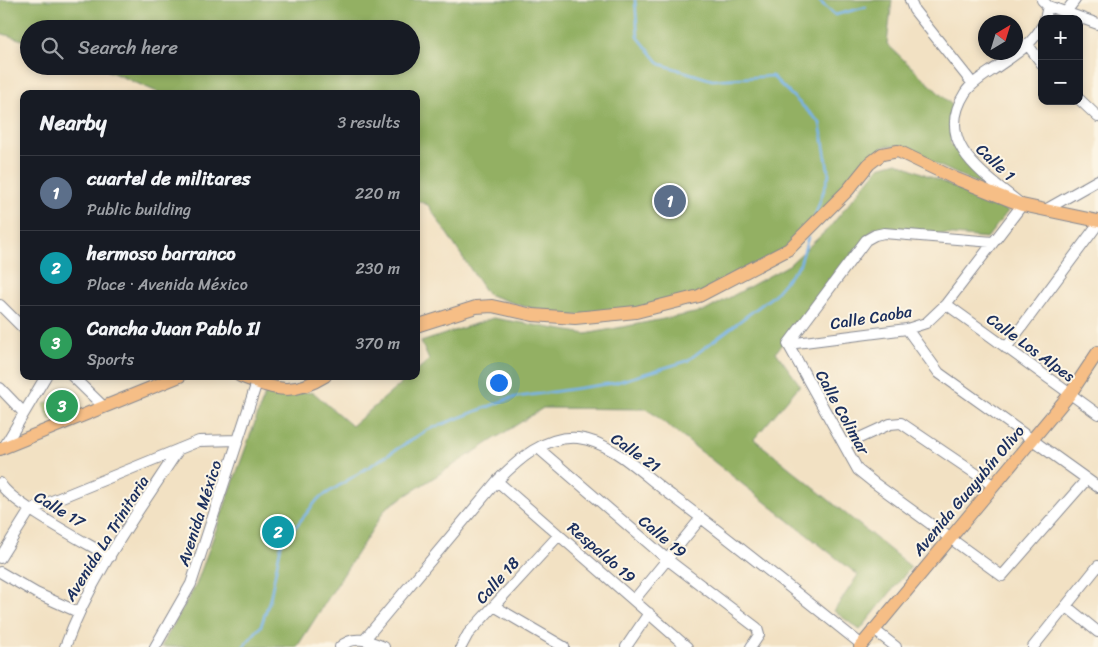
<!DOCTYPE html>
<meta charset="utf-8">
<style>
body{margin:0;font-family:Sriracha,sans-serif;background:#20242c;color:#f1f3f6}
.controls{position:absolute;right:15px;top:15px;display:grid;overflow:hidden;border-radius:10px;box-shadow:0 2px 8px #0003}
.controls button{width:45px;height:45px;display:grid;place-items:center;padding:0;border:0;border-bottom:1px solid #363941;background:#171b24;color:#f1f3f6;font:25px sans-serif}
.compass{position:absolute;left:978px;top:15px;width:45px;height:45px;border-radius:50%;background:#171b24;box-shadow:0 2px 8px #0003;rotate:38deg}
.you{position:absolute;left:498px;top:382px;width:18px;height:18px;margin:-12px;border:4px solid #fff;border-radius:50%;background:#1a73e8;box-shadow:0 0 0 8px #1a73e833}
.badge{display:grid;place-items:center;width:32px;height:32px;border-radius:50%;background:#d690ce;color:#fff;font-size:16px;font-weight:700}
.pin{position:absolute;translate:-50% -50%;border:2px solid #fff;box-shadow:0 1px 5px #0006}
.list{margin:0;padding:0;list-style:none}
h2{display:flex;justify-content:space-between;align-items:center;height:65px;margin:0;padding:0 20px;font-size:21px}
h2 small{font-size:16px;font-weight:400;color:#9ea1a6}
.list li{display:grid;grid-template-columns:32px 1fr auto;gap:15px;align-items:center;box-sizing:border-box;height:75px;padding:0 20px;border-top:1px solid #363941}
.list b{display:block;font-size:19px;white-space:nowrap}
.list p{margin:0;font-size:16px;white-space:nowrap;color:#9ea1a6}
.list em{font-size:16px;font-style:normal;color:#9ea1a6}
.icon{flex:none;width:28px;height:28px;fill:none;stroke:currentColor;stroke-width:2;stroke-linecap:round;stroke-linejoin:round}
.map{position:relative;flex:none;width:1098px;height:647px;overflow:hidden}
.search{position:absolute;background:#171b24;box-shadow:0 2px 8px #0003;left:20px;top:20px;width:400px;height:55px;display:flex;align-items:center;gap:12px;box-sizing:border-box;padding:0 18px;border-radius:28px;color:#9ea1a6;font-size:19px}
.panel{position:absolute;background:#171b24;box-shadow:0 2px 8px #0003;left:20px;top:90px;width:400px;height:290px;border-radius:10px}
.map>svg:first-child{display:block}
.green{fill:#bacd71;stroke:#6a7e68}
.forest{fill:#93b063;stroke:#577060}
.lines{fill:none;stroke-linecap:round;stroke-linejoin:round}
.stream{stroke:#77b3e9;stroke-width:2.5}
.minor-casing{stroke:#868890;stroke-width:12}
.major-casing{stroke:#868890;stroke-width:14}
.minor{stroke:#fff;stroke-width:10}
.major{stroke:#f6be86;stroke-width:12}
.labels{text-anchor:middle;stroke-width:4;stroke-linejoin:round;paint-order:stroke}
.street-label{font-size:16px;fill:#1b2f5e;stroke:#fcf5e5}
</style>
<div class="map">
<svg width="1098" height="647" viewBox="0 0 1098 647">
<rect width="100%" height="100%" fill="#fcf5e5"/>
<filter id="ink" filterUnits="userSpaceOnUse"><feTurbulence type="fractalNoise" baseFrequency=".02" numOctaves="2"/><feDisplacementMap in="SourceGraphic" scale="10" xChannelSelector="R" yChannelSelector="G"/><feConvolveMatrix kernelMatrix="1 2 1 2 8 2 1 2 1" color-interpolation-filters="sRGB"/></filter>
<filter id="wash" filterUnits="userSpaceOnUse"><feTurbulence type="fractalNoise" baseFrequency=".0096" numOctaves="4" result="noise"/><feDisplacementMap in="SourceGraphic" scale="20" xChannelSelector="R" yChannelSelector="G"/><feGaussianBlur stdDeviation="1.12" result="paint"/><feColorMatrix in="noise" values="0 0 0 0 0 0 0 0 0 0 0 0 0 0 0 0 0 1.4 0 .05"/><feComposite in="paint" operator="in"/></filter>
<g filter="url(#wash)">
<rect width="100%" height="100%" fill="#f2e1c3"/>
<!-- green -->
<path class="green" d="M73,392L80,409L50,420L44,404Z"/>
<!-- forest -->
<path class="forest" d="M0,0H892L887,44L955,108L950,143L992,190L929,161L904,146H885L866,159L821,218L790,247L700,294L640,308L572,316L522,306L487,294L428,205L416,200V94H162L97,66H411V29H29V42L0,33Z
M897,162L1008,211L987,238L874,228L776,352L800,385L754,439L911,567L860,630L834,611L858,575L647,409L543,408L386,508L297,647H161L196,585L267,389L314,393L352,426L410,376H416V371L429,360L421,342L493,318L586,334L705,311L789,265L829,228L879,167Z"/>
<g class="lines">
<!-- stream -->
<path class="stream" d="M635,0L638,37L660,64L712,80L772,76L820,123L829,175L815,216
M818,0L835,15L866,7
M243,647L261,626L270,599L281,545L318,499L427,430L511,398L614,383L687,361L773,296L800,264L808,238"/>
</g>
</g>
<g filter="url(#ink)">
<g class="lines">
<!-- minor casing -->
<g class="minor-casing">
<path id="minor" d="M910,0L914,10L973,84
M1042,0L1048,6L1098,24
M1065,13L1075,0
M1045,19L1048,6
M1028,45L1042,64
M1079,99L1098,117
M1045,210L1098,180
M946,304L1098,414
M0,305L24,329
M907,329L939,373L1098,487
M788,344L907,329L926,323L946,304L1022,205C987,176 932,145 965,93C972,82 987,74 997,67C1014,55 1032,45 1042,26
M788,344L858,470L873,482L1002,576L1087,479
M788,344L866,240L875,235L884,233L993,242
M1006,348L1098,224
M72,376L104,407
M0,388L23,412
M844,445L890,424L901,423L994,486
M4,447L46,376
M538,448L668,560L757,628L759,635L751,647
M497,481L687,647
M0,483C10,503 87,543 110,557
M0,558L30,510L199,441L238,440
M0,572L36,593L78,612
M634,600L701,518
M494,606L564,647
M1066,606L1098,632
M873,629L896,647
M365,639L497,481C518,460 545,435 578,438C613,442 643,475 671,495C735,543 798,594 862,645
M65,647C91,575 138,512 179,449
M155,647L191,584L257,382
M340,647C354,634 369,641 384,647
M461,647L468,634L559,535
M626,647L649,613
M1033,647L1098,566"/>
</g>
<!-- major casing -->
<g class="major-casing">
<path id="major" d="M416,326L476,307L492,306L533,315L575,318L636,312L699,296L789,249L848,190L869,164L882,154L898,151L954,178L1022,205L1098,221
M240,376C275,389 291,397 325,376
M0,449L180,376
M860,647L1070,394L1098,352"/>
</g>
<!-- minor -->
<use href="#minor" class="minor"/>
<!-- major -->
<use href="#major" class="major"/>
</g>
</g>
<g class="labels">
<!-- street labels -->
<g class="street-label">
<text transform="translate(996 162) rotate(43)" y="6">Calle 1</text>
<text transform="translate(871 317) rotate(-9)" y="6">Calle Caoba</text>
<text transform="translate(1031 347) rotate(36)" y="6">Calle Los Alpes</text>
<text transform="translate(843 412) rotate(61)" y="6">Calle Colimar</text>
<text transform="translate(636 452) rotate(35)" y="6">Calle 21</text>
<text transform="translate(968 490) rotate(-50)" y="6">Avenida Guayubín Olivo</text>
<text transform="translate(60 509) rotate(31)" y="6">Calle 17</text>
<text transform="translate(199 513) rotate(-72)" y="6">Avenida México</text>
<text transform="translate(663 536) rotate(40)" y="6">Calle 19</text>
<text transform="translate(106 538) rotate(-58)" y="6">Avenida La Trinitaria</text>
<text transform="translate(602 552) rotate(41)" y="6">Respaldo 19</text>
<text transform="translate(497 580) rotate(-48)" y="6">Calle 18</text>
</g>
</g>
</svg>
<div class="controls">
<button>+</button>
<button>−</button>
</div>
<svg class="compass" viewBox="-18 -18 36 36"><path d="M0-13l5 13h-10z" fill="#e53935"/><path d="M0 13l5-13h-10z" fill="#9ea1a6"/></svg>
<div class="you"></div>
<div class="pin badge" style="left:670px;top:201px;background:#5c6f8a">1</div>
<div class="pin badge" style="left:278px;top:532px;background:#0f9aa8">2</div>
<div class="pin badge" style="left:62px;top:406px;background:#2e9e5b">3</div>
<div class="search"><svg class="icon" aria-label="search" viewBox="0 0 24 24"><circle cx="10" cy="10" r="6"/><path d="M15 15l6 6"/></svg>Search here</div>
<section class="panel">
<h2>Nearby<small>3 results</small></h2>
<ul class="list">
<li><span class="badge" style="background:#5c6f8a">1</span><div><b>cuartel de militares</b><p>Public building</p></div><em>220 m</em></li>
<li><span class="badge" style="background:#0f9aa8">2</span><div><b>hermoso barranco</b><p>Place · Avenida México</p></div><em>230 m</em></li>
<li><span class="badge" style="background:#2e9e5b">3</span><div><b>Cancha Juan Pablo II</b><p>Sports</p></div><em>370 m</em></li>
</ul>
</section>
</div>
